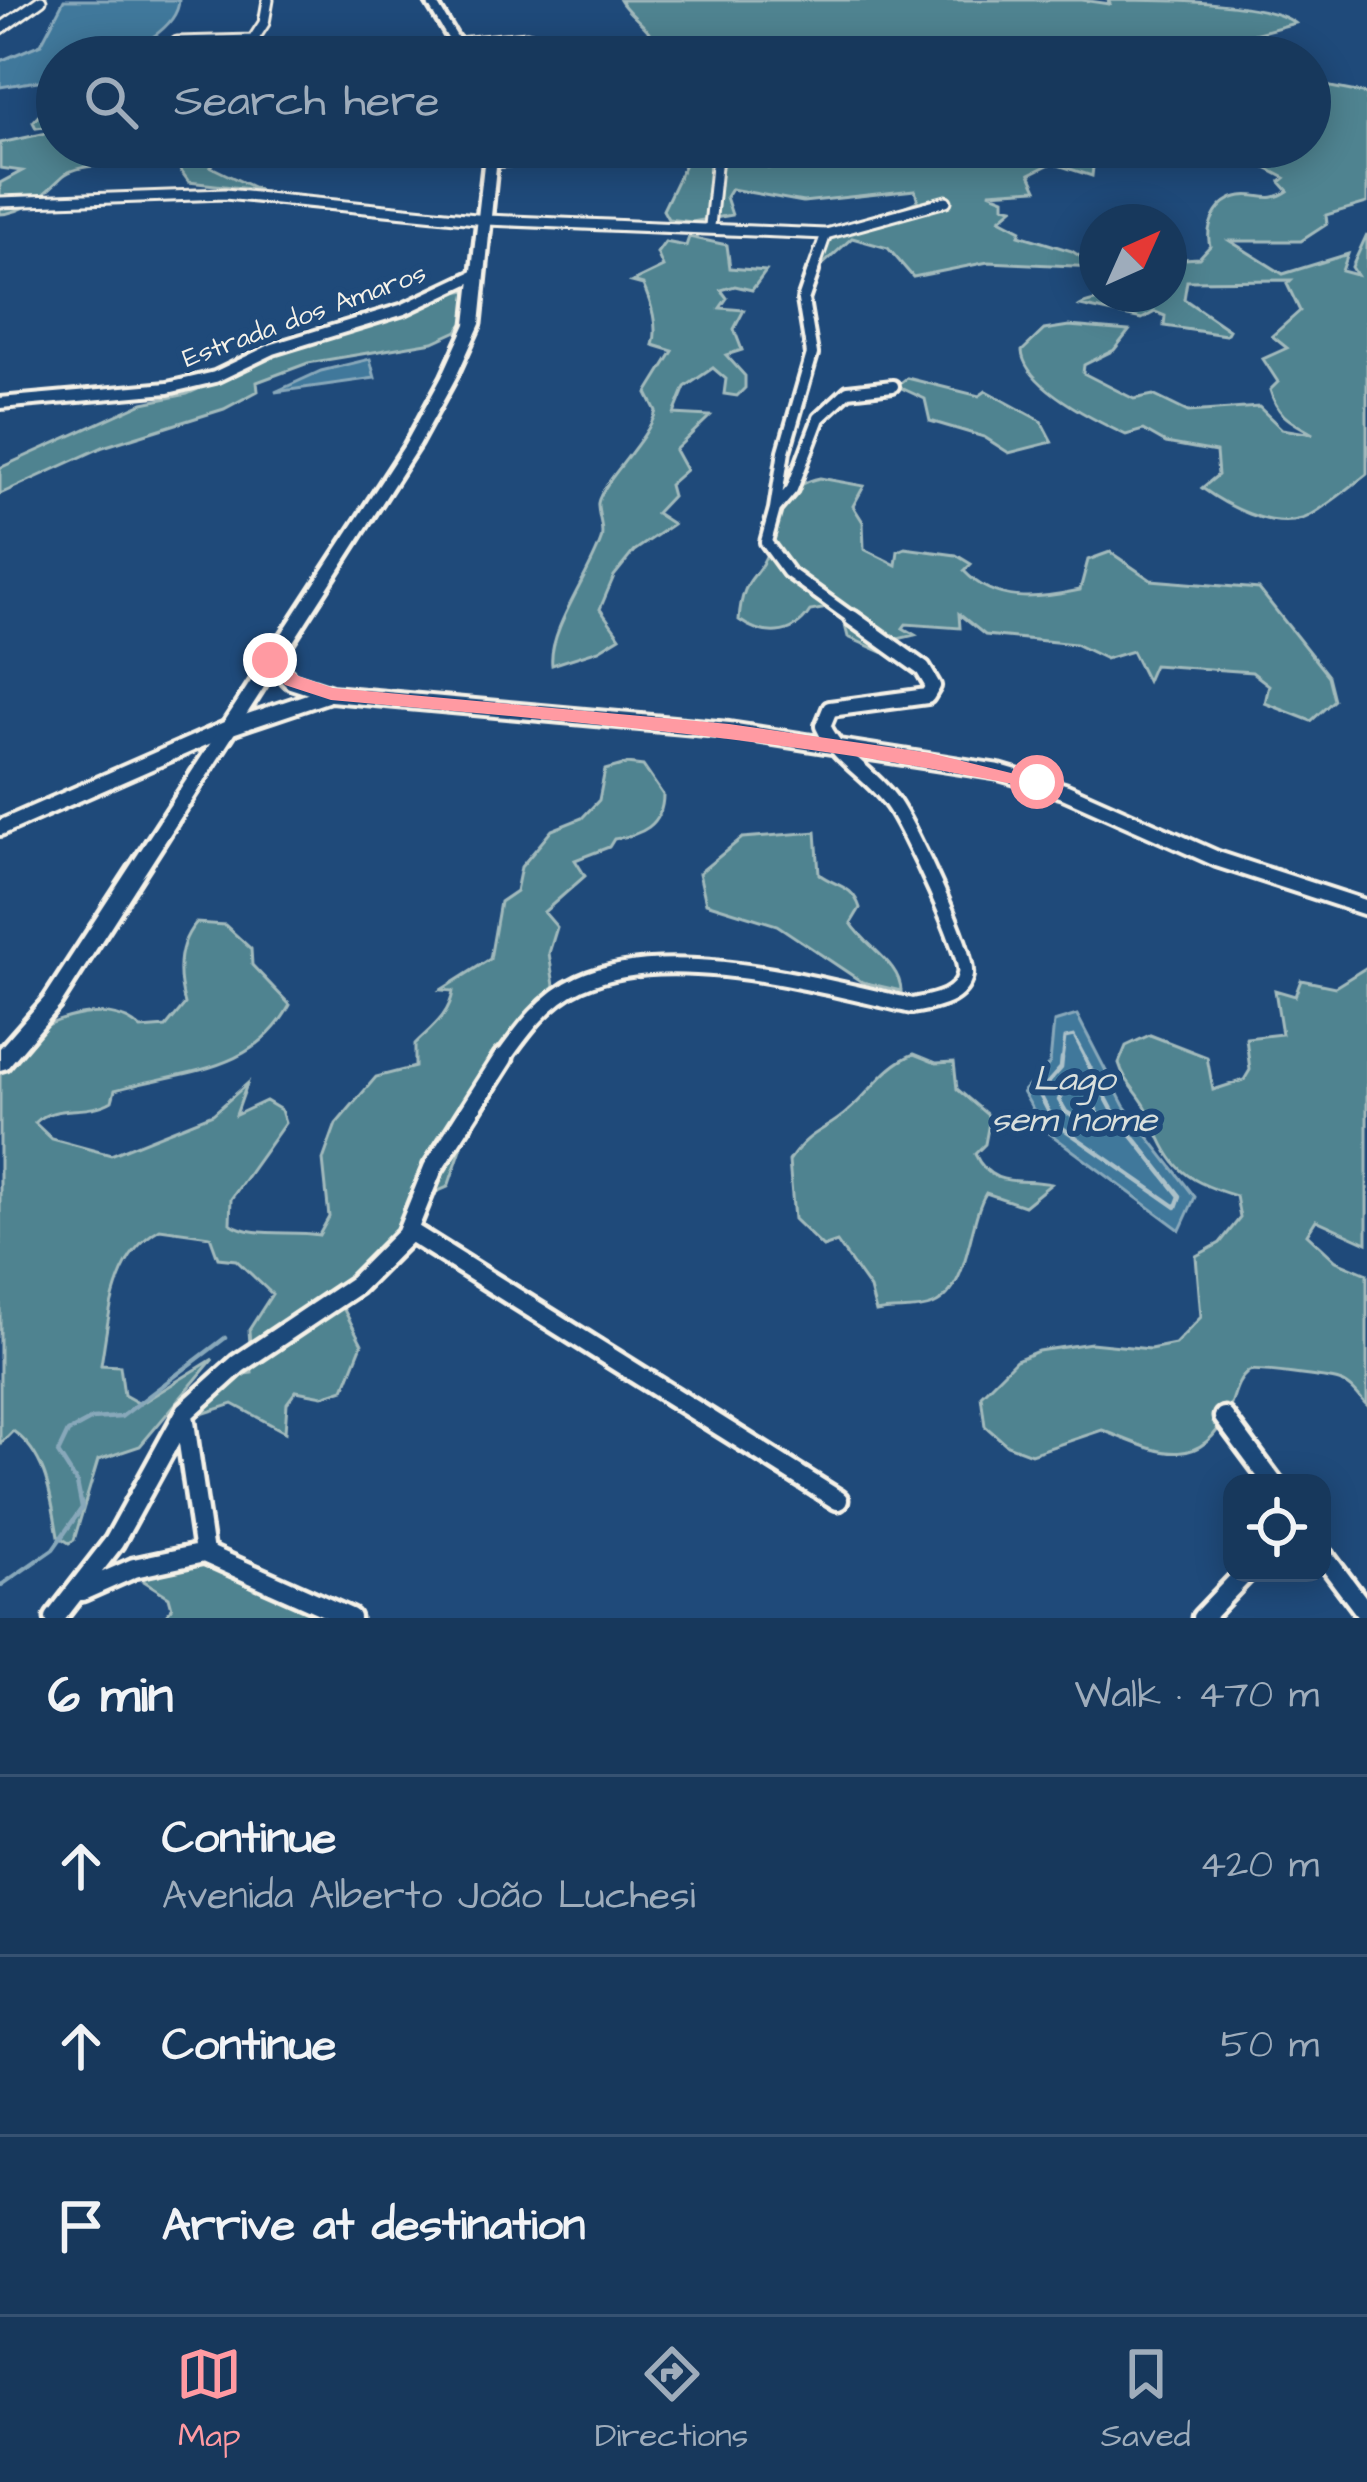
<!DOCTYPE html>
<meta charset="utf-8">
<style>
body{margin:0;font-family:"Architects Daughter",sans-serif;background:#203f62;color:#f1f3f6}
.controls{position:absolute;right:36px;bottom:36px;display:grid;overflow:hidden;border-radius:24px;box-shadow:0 6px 30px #0003}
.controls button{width:108px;height:108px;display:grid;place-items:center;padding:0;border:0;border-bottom:3px solid #365272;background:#17385c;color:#f1f3f6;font:60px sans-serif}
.compass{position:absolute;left:1079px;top:204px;width:108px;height:108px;border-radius:50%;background:#17385c;box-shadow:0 6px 30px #0003;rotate:45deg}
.stop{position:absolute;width:36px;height:36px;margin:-27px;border:9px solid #ff9aa2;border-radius:50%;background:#fff}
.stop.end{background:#ff9aa2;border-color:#fff;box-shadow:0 3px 12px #0008}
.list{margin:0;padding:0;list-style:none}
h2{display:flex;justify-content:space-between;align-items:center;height:156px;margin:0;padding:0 48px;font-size:51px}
h2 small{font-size:39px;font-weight:400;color:#9eacbb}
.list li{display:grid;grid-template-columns:78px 1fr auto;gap:36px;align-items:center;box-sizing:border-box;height:180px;padding:0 48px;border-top:3px solid #365272}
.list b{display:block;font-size:45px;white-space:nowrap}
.list p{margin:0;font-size:39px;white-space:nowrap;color:#9eacbb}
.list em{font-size:39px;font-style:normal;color:#9eacbb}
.icon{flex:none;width:66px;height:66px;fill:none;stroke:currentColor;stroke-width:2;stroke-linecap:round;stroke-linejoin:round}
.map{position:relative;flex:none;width:1367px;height:1618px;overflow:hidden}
.search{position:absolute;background:#17385c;box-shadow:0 6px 30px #0003;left:36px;right:36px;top:36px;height:132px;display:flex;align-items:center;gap:30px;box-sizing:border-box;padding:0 42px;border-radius:66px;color:#9eacbb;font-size:45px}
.sheet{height:696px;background:#17385c}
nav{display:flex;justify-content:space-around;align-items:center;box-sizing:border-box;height:168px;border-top:3px solid #365272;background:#17385c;font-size:33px;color:#9eacbb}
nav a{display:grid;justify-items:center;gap:6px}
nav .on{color:#ff9aa2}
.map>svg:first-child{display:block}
.green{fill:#4f8390;stroke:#a2babc;stroke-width:3}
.water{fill:#40789b;stroke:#88a8ba;stroke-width:3}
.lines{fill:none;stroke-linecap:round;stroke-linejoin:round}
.shore-far1{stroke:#acc1c9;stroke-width:3}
.shore{stroke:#acc1c9;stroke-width:4.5}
.stream{stroke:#88a8ba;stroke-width:4.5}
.minor-far3-casing{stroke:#f4f1e8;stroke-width:15}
.minor-far2-casing{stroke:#f4f1e8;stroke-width:18}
.minor-far1-casing{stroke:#f4f1e8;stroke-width:22}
.minor-casing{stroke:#f4f1e8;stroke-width:27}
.secondary-casing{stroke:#f4f1e8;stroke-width:9}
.minor-far3{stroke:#1f4a7a;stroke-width:9}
.minor-far2{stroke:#1f4a7a;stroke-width:10}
.minor-far1{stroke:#1f4a7a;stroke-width:14}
.minor{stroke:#1f4a7a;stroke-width:18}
.secondary{fill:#1f4a7a;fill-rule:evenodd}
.route{fill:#ff9aa2}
.labels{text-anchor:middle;stroke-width:12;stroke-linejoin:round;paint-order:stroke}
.far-street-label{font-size:27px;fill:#f4f1e8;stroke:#1f4a7a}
.water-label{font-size:36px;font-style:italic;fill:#d9dfdc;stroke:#1f4a7a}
</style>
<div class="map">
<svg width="1367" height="1618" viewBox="0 0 1367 1618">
<rect width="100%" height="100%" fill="#1f4a7a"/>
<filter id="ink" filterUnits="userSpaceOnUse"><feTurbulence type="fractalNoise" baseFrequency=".00833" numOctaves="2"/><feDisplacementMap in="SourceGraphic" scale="24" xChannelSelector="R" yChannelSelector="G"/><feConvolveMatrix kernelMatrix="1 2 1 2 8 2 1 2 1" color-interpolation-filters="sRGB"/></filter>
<g filter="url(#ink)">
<!-- green -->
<path class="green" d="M620,0H1082L1110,4L1108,0C1154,0 1265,0 1295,23L1254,34L1219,57H1167L1149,49L1128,57H689L655,44C652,28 629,16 620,0Z
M1310,83L1367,94V203L1326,215L1327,224L1301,241H1230L1283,274L1348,254L1342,271L1357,275L1352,267L1367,234V474C1354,484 1315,516 1302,519C1270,529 1227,506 1202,488L1218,475L1216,452L1166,443L1143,430L1126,435C1096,421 1024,386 1022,351L1044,330L1069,326L1129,331L1114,350L1084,365L1083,373L1134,399L1153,395L1188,412L1259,407L1282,429L1313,434C1293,422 1278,418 1270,390L1278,382L1263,359L1287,348L1272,336L1300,311L1287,284L1291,280L1187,281L1184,299L1229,330L1226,335L1164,326L1165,316L1155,312L1142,319L1080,306C1091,298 1151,294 1169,294V260L1199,258L1210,246C1205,227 1216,200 1241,196C1260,193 1269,204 1288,191L1280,182L1285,178L1264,167L1292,161L1286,147H1310Z
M57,95V147H205L217,158L211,167L259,190L189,182L176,164C150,166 82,159 63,176C46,192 27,213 0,214V183L22,171L0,168V143L47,133L51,126L36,128L33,122Z
M644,147H708V156L715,160L726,147H761L768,168L837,157L829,147H1151L1094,158L1092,176L1052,163L1030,174L1037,189L989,192L1004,198V206L1013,208L1000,219L1021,230L1019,235L1072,251L1096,267L988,262L913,277L888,248L852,238L818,269L830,237L918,201L915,190L803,202L731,189L726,197L732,215L692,222L668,219L663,210L684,166L677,159L645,156Z
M689,237L727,245L730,268L766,271L752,290L735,286L721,290L727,298L720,308L744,310L734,329L742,350L726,355L745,376V388L737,396L724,394L726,379L713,368L685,387L674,414L710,416L675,450L686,470L669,485L672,496L656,513L673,524L634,551L614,576L600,609L620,637L599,650L552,665C548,631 588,578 601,540C605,529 597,514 598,503C602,482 649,439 656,411L647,393L673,351L653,345C659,328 651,302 643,285L632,282L663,267L657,253L665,242L686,246Z
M476,289L486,295L457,331L433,342L308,363L257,382L258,391L224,409L103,447L0,494V468L143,403L187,394L293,346L447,293Z
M907,378L979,396L986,391L1041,421L1052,442L1009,453L984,437L930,421L925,399L897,386Z
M820,478L864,486L853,506L863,522L864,549L896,565L898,551L905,548L956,555L971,564L964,571C996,605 1038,599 1080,590L1088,560L1110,552L1151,580L1259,589L1328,676L1334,700L1311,721L1265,703L1269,685L1252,672L1154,665L1147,681L1132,651L1106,659L1075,644L985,635L959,614L960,628L906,624L903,628L915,635L889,641L882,652L848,637L840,606L810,611C793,638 763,637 739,620C742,574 759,580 768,551C779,519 779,486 820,478Z
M626,764L643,766L663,795C663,826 641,835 614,839L609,847L575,860L585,876L544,912L557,927L549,953L555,992C536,1015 470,1080 465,1100L473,1114L448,1187L424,1197L413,1224L341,1304L362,1344L344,1389L323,1396L296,1391L287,1403L285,1432L233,1404L205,1413V1402L231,1376L252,1373L249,1330L272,1294L236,1260L218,1258L210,1236L160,1229C112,1255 109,1318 101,1365L120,1366L124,1395L140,1404L213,1359L140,1446L98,1460L74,1540L69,1543L58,1536C51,1497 47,1455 13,1431L0,1444V1055C32,1025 104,994 141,1029L166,1027L185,1004C177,975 176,946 196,923L225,925L251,949L252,965L290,1005C253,1074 183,1070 115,1090L112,1101C88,1116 54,1103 35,1123L52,1139L111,1155L213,1114L247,1084L236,1115L266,1101L281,1110L285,1123L231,1199L230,1223C251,1238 291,1230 319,1235L329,1217L323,1160L336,1124L376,1077L415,1067V1044C431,1028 450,1015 453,991L441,990L490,959L500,902L516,891L521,867L552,830L582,818L599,800L605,770Z
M816,832L819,874C836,887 852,884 860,908L851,923C867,948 901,964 901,991L862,982L777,925L706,903L699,873L742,838Z
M1367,967V1243L1316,1220L1307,1234L1336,1261L1367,1274V1405C1359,1397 1351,1384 1339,1381C1329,1378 1253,1368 1249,1371C1235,1382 1235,1397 1228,1412C1198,1477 1151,1449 1102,1430L1031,1454L1007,1445L985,1426L981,1395L1016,1360L1038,1351L1091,1343L1150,1349L1175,1344L1201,1317L1196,1256L1220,1243L1240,1218L1236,1196C1177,1178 1171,1165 1149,1113C1141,1094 1125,1084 1119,1063L1126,1046L1150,1035L1207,1057L1213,1090L1244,1080L1250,1070L1246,1038L1282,1034L1275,990L1295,996L1301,980L1335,987Z
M914,1054L936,1063L954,1062L957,1089L990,1117L985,1144L975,1154C992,1191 1024,1177 1051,1184L1024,1206L986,1193C967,1224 971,1288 933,1305C917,1312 894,1308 876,1312L870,1289L837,1242L823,1247L794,1219L789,1161C809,1130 825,1132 848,1111C872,1091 884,1066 914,1054Z
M181,1559L226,1562L353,1618H163L172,1608L169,1597L144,1581L143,1574Z"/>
<!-- water -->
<path class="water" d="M64,0H179C178,28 133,52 107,57C91,60 73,57 57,57V78L0,87V61L41,44Z
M370,359L375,378L275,392L321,371Z
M1077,1015L1124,1106L1195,1197L1180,1230L1045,1130L1023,1092L1050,1063L1054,1022Z"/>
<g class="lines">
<!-- shore-far1 -->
<path class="shore-far1" d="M1062,1061L1065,1038L1074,1036L1087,1061"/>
<!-- shore -->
<path class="shore" d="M1062,1058L1061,1068L1039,1093L1054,1122L1176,1207L1180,1196L1114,1113L1085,1058
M1072,1079L1081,1081L1104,1125L1101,1133L1066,1112L1059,1100Z"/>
<!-- stream -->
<path class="stream" d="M0,1586L53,1549L82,1508L77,1483L58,1453L68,1432L92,1419L121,1417L225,1338"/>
<!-- minor-far3 casing -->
<g class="minor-far3-casing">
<path id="minor-far3" d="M0,29L41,0
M177,42L253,40L264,23L268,0
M457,43L527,37L556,44L563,57
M179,57L212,48
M1222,57L1268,46
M491,162L614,153
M0,202L225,194L486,220L826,234L946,201
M710,226L718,147
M812,274L826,234"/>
</g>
<!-- minor-far2 casing -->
<g class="minor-far2-casing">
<path id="minor-far2" d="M0,403L168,388L215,377L273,349L404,309L478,274
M775,509L784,451L812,354L803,300L813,271
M856,621L788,572L766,542L775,509L792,489L819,418L848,391L893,386"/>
</g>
<!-- minor-far1 casing -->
<g class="minor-far1-casing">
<path id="minor-far1" d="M270,660L291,681L331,694L729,730L999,772L1064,791L1217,859L1367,908
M0,828L228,728L326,695
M501,1061C523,1030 545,999 580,983C669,942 820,986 912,1006C932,1002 960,999 965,975C970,955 907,823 892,803C872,774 838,759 823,726L830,709L927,696L933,686L923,669L852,618"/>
</g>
<!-- minor casing -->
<g class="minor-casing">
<path id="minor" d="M409,1231L838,1500
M184,1415L204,1553
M1224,1417L1273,1483
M1322,1554L1367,1614
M82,1591L134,1568L204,1553L350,1618
M55,1618L114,1542L186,1411L238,1364L356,1285L406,1235L433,1168L503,1058
M1202,1618L1245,1573"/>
</g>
<!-- secondary casing -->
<g class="secondary-casing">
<path id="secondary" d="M425,0H435L469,57H459Z
M486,147H498L480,324L456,377L419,445L59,1007L7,1068L0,1070V1048L45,997L405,445L442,377L466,324Z"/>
</g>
<!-- minor-far3 -->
<use href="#minor-far3" class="minor-far3"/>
<!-- minor-far2 -->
<use href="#minor-far2" class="minor-far2"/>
<!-- minor-far1 -->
<use href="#minor-far1" class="minor-far1"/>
<!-- minor -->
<use href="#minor" class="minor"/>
<!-- secondary -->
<use href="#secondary" class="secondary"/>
</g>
</g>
<!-- route -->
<path class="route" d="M264,656H277L298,676L333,688L729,724L930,753L1047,782L1037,789C804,740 568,721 331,700L285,685L264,664Z"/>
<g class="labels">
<!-- far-street labels -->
<g class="far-street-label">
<text transform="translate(304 315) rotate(-20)" y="9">Estrada dos Amaros</text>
</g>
<!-- water labels -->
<g class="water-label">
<text x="1074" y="1090">Lago<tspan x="1074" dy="41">sem nome</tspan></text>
</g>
</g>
</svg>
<div class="controls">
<button><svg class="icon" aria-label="locate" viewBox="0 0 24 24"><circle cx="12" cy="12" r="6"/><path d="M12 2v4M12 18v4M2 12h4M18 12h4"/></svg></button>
</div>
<svg class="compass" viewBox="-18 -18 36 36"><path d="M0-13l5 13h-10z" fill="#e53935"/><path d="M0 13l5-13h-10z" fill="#9eacbb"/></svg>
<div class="stop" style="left:1037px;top:782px"></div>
<div class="stop end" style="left:270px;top:660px"></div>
<div class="search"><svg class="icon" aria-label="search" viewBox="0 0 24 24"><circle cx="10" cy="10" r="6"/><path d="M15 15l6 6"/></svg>Search here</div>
</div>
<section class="sheet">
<h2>6 min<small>Walk · 470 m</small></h2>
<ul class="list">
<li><svg class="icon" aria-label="ahead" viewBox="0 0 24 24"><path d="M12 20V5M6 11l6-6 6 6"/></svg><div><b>Continue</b><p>Avenida Alberto João Luchesi</p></div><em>420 m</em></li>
<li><svg class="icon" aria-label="ahead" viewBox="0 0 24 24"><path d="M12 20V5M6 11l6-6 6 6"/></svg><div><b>Continue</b></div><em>50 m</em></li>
<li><svg class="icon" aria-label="arrive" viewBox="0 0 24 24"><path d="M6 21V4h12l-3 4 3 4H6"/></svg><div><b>Arrive at destination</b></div></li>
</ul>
</section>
<nav>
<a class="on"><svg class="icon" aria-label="map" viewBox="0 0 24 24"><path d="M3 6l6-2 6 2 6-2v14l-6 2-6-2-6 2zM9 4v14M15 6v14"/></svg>Map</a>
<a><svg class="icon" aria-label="directions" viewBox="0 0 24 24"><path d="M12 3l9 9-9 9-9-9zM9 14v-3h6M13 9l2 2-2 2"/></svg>Directions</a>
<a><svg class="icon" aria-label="saved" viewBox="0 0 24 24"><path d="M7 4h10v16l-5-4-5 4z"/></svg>Saved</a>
</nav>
